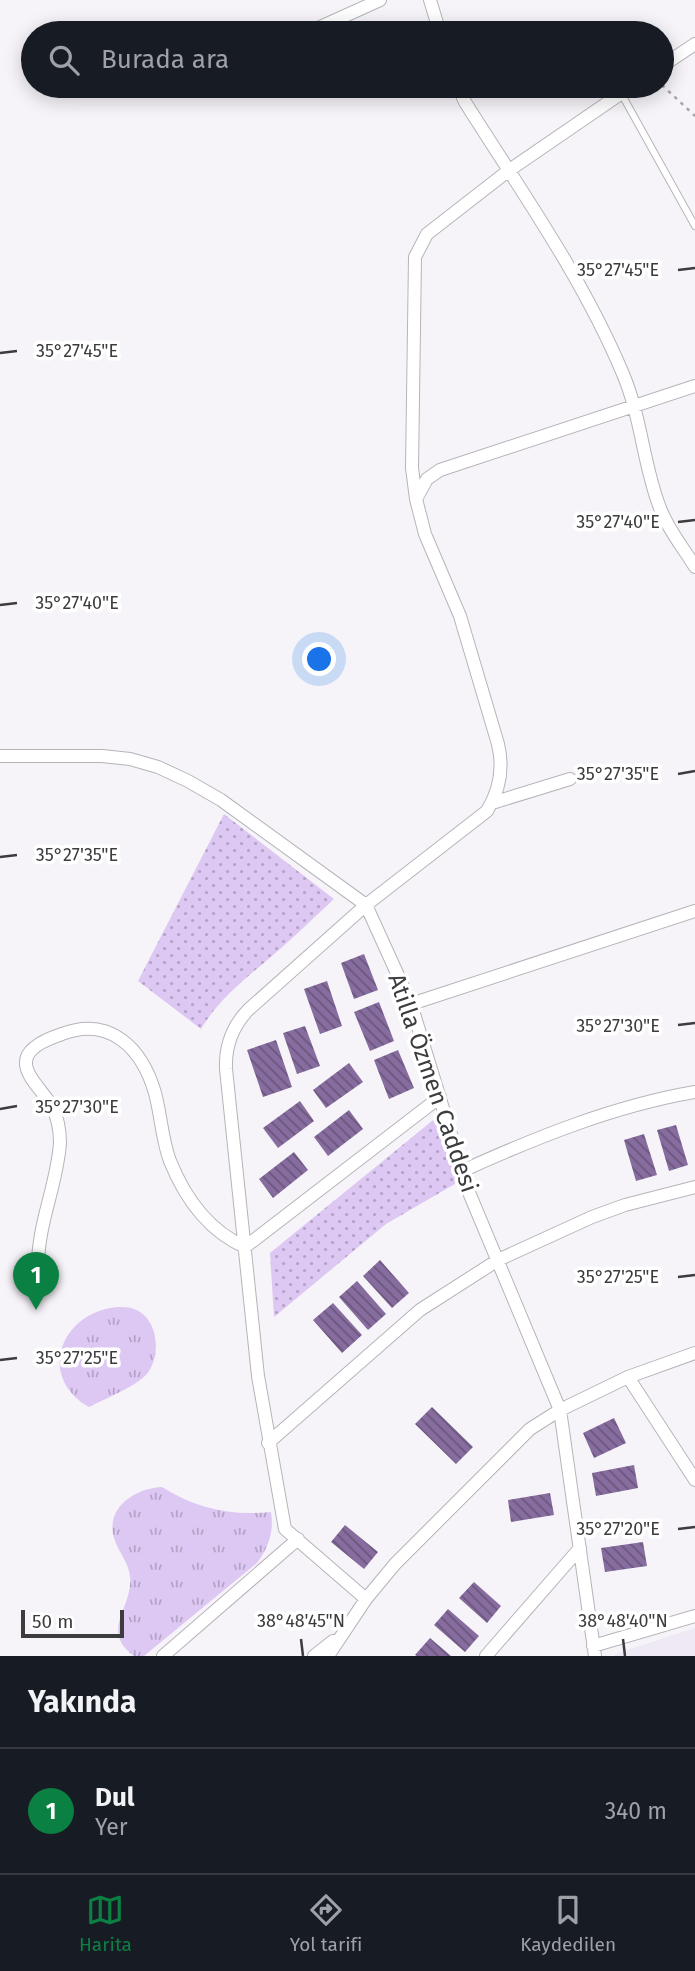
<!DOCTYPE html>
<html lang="tr">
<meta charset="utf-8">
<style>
body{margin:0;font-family:"Fira Sans",sans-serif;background:#242831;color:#f1f3f6}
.scale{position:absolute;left:21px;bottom:18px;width:103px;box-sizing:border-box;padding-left:7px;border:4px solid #3c3b3d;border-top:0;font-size:19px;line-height:24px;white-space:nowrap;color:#3c3b3d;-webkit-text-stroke:5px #fff;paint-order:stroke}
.you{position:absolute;left:320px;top:660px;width:24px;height:24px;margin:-18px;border:5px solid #fff;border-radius:50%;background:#1a73e8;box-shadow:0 0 0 10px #1a73e833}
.badge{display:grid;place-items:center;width:46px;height:46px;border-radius:50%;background:#0b8043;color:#fff;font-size:23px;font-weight:700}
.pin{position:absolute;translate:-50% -58px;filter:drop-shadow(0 2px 4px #0008)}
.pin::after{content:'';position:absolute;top:37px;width:24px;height:21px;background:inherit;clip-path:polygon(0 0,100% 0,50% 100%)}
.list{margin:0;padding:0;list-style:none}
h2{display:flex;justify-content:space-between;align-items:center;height:91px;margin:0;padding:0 28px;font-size:30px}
h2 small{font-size:23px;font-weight:400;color:#9ea1a6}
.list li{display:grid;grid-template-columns:46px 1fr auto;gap:21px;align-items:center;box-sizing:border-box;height:126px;padding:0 28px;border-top:2px solid #363941}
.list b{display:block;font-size:26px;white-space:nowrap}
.list p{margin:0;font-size:23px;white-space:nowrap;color:#9ea1a6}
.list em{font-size:23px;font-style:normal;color:#9ea1a6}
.icon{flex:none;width:38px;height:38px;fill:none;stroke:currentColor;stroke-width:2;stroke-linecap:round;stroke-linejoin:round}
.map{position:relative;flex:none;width:695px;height:1656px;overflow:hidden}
.search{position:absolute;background:#171b24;box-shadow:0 4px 18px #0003;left:21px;right:21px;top:21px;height:77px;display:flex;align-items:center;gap:18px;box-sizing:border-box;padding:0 24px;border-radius:38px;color:#9ea1a6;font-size:26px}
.sheet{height:217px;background:#171b24}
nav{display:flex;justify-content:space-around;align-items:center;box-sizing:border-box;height:98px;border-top:2px solid #363941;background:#171b24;font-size:19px;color:#9ea1a6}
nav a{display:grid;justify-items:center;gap:4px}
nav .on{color:#0b8043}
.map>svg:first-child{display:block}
.built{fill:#efe9f5}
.grass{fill:url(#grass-tufts)}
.park{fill:url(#park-dots)}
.building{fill:url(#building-back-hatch)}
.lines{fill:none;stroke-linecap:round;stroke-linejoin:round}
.lane-casing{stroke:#b6b4b9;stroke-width:8}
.street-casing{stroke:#b6b4b9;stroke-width:14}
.path{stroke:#a8a7ab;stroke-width:2.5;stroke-dasharray:3.5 5;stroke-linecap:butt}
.lane{stroke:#fff;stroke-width:6}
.street{stroke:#fff;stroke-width:12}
.ticks{fill:none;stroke:#3c3b3d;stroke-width:2.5}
.labels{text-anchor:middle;stroke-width:7;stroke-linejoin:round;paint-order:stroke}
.street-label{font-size:24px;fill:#3c3b3d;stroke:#fff}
.ticks-label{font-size:18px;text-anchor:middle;fill:#3c3b3d;stroke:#fff;stroke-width:7;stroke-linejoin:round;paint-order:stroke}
</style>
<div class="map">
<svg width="695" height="1656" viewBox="0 0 695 1656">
<defs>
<pattern id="grass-tufts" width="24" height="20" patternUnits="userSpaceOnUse" patternTransform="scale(1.75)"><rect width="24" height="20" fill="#ddc7f3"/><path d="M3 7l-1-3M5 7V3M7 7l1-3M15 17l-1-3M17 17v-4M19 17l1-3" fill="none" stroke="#b4a3c6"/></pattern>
<pattern id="park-dots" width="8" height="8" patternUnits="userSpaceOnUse" patternTransform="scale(1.75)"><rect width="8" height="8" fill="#ddc7f3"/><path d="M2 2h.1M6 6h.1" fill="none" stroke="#b4a3c6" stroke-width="1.8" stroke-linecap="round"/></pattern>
<pattern id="building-back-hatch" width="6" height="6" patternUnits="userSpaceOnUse" patternTransform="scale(1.75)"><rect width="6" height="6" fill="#876d9f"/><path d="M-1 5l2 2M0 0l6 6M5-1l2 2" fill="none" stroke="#6a567c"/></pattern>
</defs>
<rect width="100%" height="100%" fill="#f6f4f9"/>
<!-- built -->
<path class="built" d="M695,1628V1656H614L618,1653Z"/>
<!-- grass -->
<path class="grass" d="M118,1307C123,1307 129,1307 134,1309C159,1318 162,1357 146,1375C134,1387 105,1399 89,1407C35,1376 62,1311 118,1307Z
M162,1487C197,1509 231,1516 271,1512C274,1531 269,1547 257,1563L144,1656H134C99,1630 133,1609 130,1577C129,1562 118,1552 114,1538C105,1507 136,1488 162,1487Z"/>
<!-- park -->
<path class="park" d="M224,814L334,899C311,920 289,942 265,962C240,983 218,1001 201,1029L138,981Z
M443,1112L460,1181L386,1224L274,1317L270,1253Z"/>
<!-- building -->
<path class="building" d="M364,954L378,990L354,999L341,963Z
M327,981L342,1026L320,1034L304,989Z
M379,1002L394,1041L370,1051L354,1012Z
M305,1026L320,1066L297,1074L283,1033Z
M276,1040L292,1087L263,1097L247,1050Z
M398,1050L414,1088L389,1099L374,1060Z
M349,1063L363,1082L326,1108L313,1090Z
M300,1101L314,1121L278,1148L263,1128Z
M349,1110L363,1129L328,1156L314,1137Z
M676,1125L688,1165L669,1171L657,1130Z
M644,1134L657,1175L636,1181L624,1140Z
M294,1152L308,1170L273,1198L259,1179Z
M380,1260L409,1293L392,1308L363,1276Z
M357,1281L386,1314L368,1330L339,1297Z
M333,1303L362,1335L342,1353L313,1320Z
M432,1407L473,1447L456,1464L415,1424Z
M614,1418L626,1443L594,1458L583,1433Z
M634,1465L638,1488L596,1496L592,1473Z
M550,1493L554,1515L511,1522L508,1500Z
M345,1525L378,1552L364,1569L331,1542Z
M643,1542L647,1566L605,1572L601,1548Z
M474,1582L501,1606L487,1623L459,1598Z
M448,1609L479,1636L465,1652L434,1625Z
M430,1638L451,1656H417L415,1655Z"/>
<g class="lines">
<!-- lane casing -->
<g class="lane-casing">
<path id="lane" d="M621,93L695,226"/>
</g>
<!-- street casing -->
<g class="street-casing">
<path id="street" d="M430,0L440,33
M307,33L380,0
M662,66L695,44
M458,86L465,102C521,191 583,278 623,374C642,419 643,465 660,508C668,530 683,547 695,567
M416,499L427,479L440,470L695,386
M0,756H102L130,759L158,767L188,781L221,800L366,905L411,1004L468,1190L560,1410L595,1656
M492,803L570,779
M411,1004L695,911
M462,1171C537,1137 614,1106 695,1092
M38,1269C37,1225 57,1186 60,1143C60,1131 58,1118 52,1107C46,1094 25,1077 26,1062C26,1047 50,1038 62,1034C110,1016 142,1048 155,1093C161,1115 162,1140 170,1161C185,1198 209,1231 245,1247L440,1097
M628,1377L695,1480
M268,1443L420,1310L498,1260L592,1217L625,1205L695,1187
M366,1599L285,1529L258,1376L226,1069C225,1046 232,1027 248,1010L366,905L487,811C500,790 504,769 498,744L460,616L425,534L416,499L412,468L415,257L427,234L508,171L632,86
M593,1646L695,1616
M163,1656L298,1539
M314,1656L333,1641
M328,1656L366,1599L395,1564L530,1429L560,1410L628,1377L695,1353
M486,1656L580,1548"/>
</g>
<!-- path -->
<path class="path" d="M662,85L695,116"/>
<!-- lane -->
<use href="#lane" class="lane"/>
<!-- street -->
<use href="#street" class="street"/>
</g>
<!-- ticks -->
<path class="ticks" d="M678,270L695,268M0,353L17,351M678,522L695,520M0,605L17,603M678,774L695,771M0,857L17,855M678,1025L695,1023M0,1109L17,1106M678,1277L695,1275M0,1360L17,1358M678,1529L695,1527M301,1639L303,1656M623,1639L625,1656"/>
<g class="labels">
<!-- street labels -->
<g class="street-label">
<text transform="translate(433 1083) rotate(71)" y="8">Atilla Özmen Caddesi</text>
</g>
</g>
<g class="ticks-label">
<text x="618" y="276">35°27'45"E</text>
<text x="77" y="357">35°27'45"E</text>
<text x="618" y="528">35°27'40"E</text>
<text x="77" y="609">35°27'40"E</text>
<text x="618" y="780">35°27'35"E</text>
<text x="77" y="861">35°27'35"E</text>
<text x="618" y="1032">35°27'30"E</text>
<text x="77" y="1113">35°27'30"E</text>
<text x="618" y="1283">35°27'25"E</text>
<text x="77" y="1364">35°27'25"E</text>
<text x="618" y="1535">35°27'20"E</text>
<text x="301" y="1627">38°48'45"N</text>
<text x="623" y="1627">38°48'40"N</text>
</g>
</svg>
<div class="scale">50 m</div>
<div class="you"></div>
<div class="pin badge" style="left:36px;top:1310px">1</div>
<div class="search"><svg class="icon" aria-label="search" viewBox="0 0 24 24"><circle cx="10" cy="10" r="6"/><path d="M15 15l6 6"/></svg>Burada ara</div>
</div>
<section class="sheet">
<h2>Yakında<small></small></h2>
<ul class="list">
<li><span class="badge">1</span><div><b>Dul</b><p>Yer</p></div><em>340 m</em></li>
</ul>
</section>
<nav>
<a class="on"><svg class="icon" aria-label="map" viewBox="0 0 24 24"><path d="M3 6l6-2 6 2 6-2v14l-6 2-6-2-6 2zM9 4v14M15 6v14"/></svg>Harita</a>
<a><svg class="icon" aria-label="directions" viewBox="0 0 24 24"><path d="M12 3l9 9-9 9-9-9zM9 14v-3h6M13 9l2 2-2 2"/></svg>Yol tarifi</a>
<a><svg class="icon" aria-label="saved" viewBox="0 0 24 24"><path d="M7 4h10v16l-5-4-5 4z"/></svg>Kaydedilen</a>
</nav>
